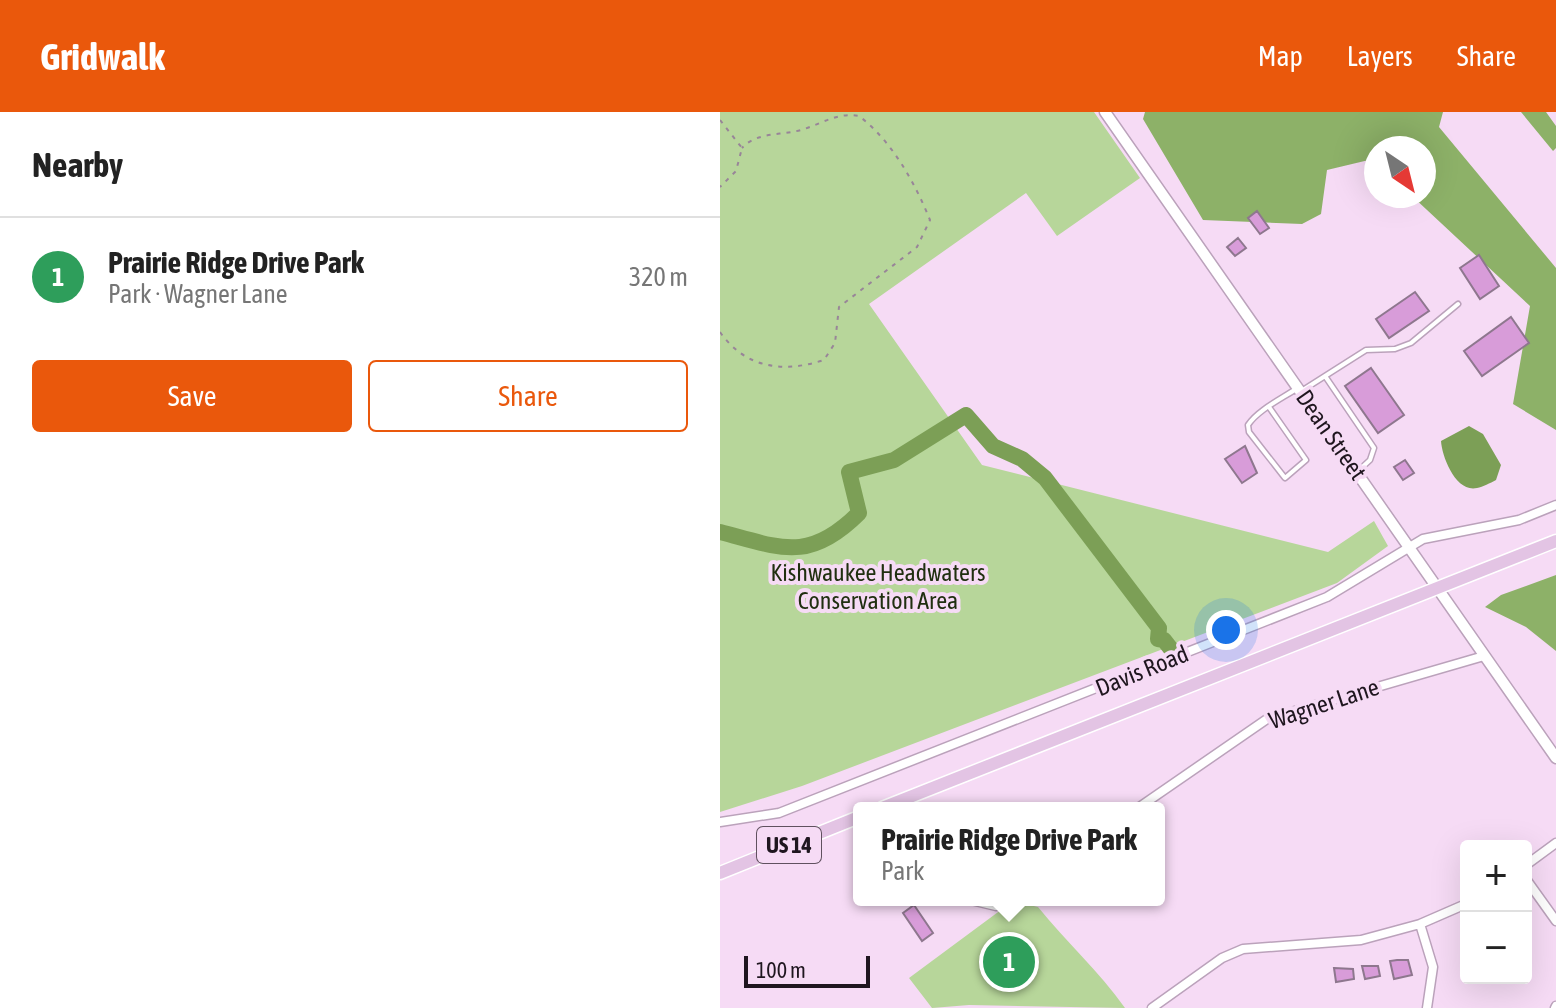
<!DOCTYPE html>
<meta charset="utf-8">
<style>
body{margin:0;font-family:"Asap Condensed",sans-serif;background:#f6f6f6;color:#222}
.controls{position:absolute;right:24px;bottom:24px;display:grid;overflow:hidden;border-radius:8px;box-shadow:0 8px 32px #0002}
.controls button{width:72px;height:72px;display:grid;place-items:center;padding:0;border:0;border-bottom:2px solid #e0e0e0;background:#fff;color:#222;font:40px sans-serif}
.compass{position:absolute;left:644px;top:24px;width:72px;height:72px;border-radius:50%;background:#fff;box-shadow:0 8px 32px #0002;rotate:145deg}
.scale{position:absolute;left:24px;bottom:20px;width:126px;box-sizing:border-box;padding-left:8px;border:4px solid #1f161f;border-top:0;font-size:22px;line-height:28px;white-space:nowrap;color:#1f161f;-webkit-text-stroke:6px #f6dbf5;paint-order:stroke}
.you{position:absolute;left:506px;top:518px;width:28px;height:28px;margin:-20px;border:6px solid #fff;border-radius:50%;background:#1a73e8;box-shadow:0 0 0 12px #1a73e833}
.badge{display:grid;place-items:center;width:52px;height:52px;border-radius:50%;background:#ea580c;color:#fff;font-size:26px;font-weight:700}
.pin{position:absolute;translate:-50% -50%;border:4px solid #fff;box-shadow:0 2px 8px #0006}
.popup{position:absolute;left:133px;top:690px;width:312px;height:104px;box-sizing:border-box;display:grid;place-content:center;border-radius:8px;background:#fff;filter:drop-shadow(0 2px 6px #0005);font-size:26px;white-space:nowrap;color:#767676}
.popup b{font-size:30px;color:#222}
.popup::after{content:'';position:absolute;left:50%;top:100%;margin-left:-16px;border:16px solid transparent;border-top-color:#fff}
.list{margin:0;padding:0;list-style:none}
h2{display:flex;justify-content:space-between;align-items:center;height:104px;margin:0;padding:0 32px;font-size:34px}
h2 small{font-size:26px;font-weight:400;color:#767676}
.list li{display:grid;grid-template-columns:52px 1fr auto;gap:24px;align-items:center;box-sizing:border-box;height:120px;padding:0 32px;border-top:2px solid #e0e0e0}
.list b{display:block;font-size:30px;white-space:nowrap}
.list p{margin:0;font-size:26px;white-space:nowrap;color:#767676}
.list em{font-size:26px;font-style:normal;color:#767676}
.actions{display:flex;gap:16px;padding:24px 32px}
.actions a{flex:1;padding:18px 0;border:2px solid #ea580c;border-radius:8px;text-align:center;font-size:28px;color:#ea580c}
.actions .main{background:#ea580c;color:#fff}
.map{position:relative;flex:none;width:836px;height:896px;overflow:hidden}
header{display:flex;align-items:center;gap:48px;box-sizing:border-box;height:112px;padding:0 40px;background:#ea580c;color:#fff}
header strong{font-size:38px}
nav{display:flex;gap:44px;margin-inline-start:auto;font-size:28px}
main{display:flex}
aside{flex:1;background:#fff}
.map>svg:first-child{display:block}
.green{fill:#b7d69a}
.forest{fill:#8db168}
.water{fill:#7c9f56}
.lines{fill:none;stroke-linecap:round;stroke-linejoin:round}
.river{stroke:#7c9f56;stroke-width:16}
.building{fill:#d89cd9;stroke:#8e778e;stroke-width:2}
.service-casing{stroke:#bba2bb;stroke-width:7}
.minor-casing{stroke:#bba2bb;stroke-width:11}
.tertiary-casing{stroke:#bba2bb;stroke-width:13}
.primary-casing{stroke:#fff;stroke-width:15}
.path{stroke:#988598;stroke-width:2;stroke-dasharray:4 6;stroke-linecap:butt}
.service{stroke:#fff;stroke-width:4}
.minor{stroke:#fff;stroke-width:8}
.tertiary{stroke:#fff;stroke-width:10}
.primary{stroke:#e3c4e4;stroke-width:12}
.labels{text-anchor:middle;stroke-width:8;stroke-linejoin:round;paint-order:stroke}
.shield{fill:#f6dbf5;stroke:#60515f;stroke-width:2}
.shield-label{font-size:22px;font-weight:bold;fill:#1f161f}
.street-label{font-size:24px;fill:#1f161f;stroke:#f6dbf5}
.park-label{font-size:24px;fill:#202f10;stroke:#f6dbf5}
</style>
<header>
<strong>Gridwalk</strong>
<nav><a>Map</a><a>Layers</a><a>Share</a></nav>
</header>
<main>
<aside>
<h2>Nearby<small></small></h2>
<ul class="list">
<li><span class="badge" style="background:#2e9e5b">1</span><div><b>Prairie Ridge Drive Park</b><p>Park · Wagner Lane</p></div><em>320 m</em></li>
</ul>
<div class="actions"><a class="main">Save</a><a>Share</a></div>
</aside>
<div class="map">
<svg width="836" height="896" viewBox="0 0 836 896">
<rect width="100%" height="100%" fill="#f6dbf5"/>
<!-- green -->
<path class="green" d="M0,0H374L420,66L337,124L306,81L149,192L262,353L608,440L654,409L668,434L617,471L82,674L0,700Z
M293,789L318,795C346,830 379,859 405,896L249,893L212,896L189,866Z"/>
<!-- forest -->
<path class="forest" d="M425,0H723L719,15L836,156V318L793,292L810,194L692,84H704V36H656V50L653,47L607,58L601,102L582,112L483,108L423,7Z
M801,0H826L836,14V36L833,39Z
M836,463V539L806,515L765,495L781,483Z"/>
<!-- water -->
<path class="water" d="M749,314L763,322L781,353L776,368C770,371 763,375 757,376C736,381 722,345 721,329Z"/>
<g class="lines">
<!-- river -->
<path class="river" d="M0,420C61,436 89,451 139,401L129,360L174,348L246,303L273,334L302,347L325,366L439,516L438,527L444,528L451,537"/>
</g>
<!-- building -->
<path class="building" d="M537,99L549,116L540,122L528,106Z
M518,126L526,136L515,144L507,135Z
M759,143L779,174L760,187L740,156Z
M695,180L709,199L669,226L656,207Z
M791,205L809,231L762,264L744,239Z
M651,256L684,303L658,321L625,274Z
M525,334L537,361L522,371L505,347Z
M685,348L694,361L683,368L674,355Z
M194,793L213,821L202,829L183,801Z
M677,848H688L692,863L674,867L670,849Z
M642,854H658L660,864L645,867Z
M614,856L633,857L634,867L616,870Z"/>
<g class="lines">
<!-- service casing -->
<g class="service-casing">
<path id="service" d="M605,264L654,336L650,348L637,360
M583,278L646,238L675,237L691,231L738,192
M549,295L586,348L565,366L529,320L528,313C538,298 561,287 576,277"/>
</g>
<!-- minor casing -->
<g class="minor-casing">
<path id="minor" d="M418,696L547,607L764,544
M0,710L59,701L607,485L703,427L799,408L836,393
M806,753L836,731
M806,767L836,809
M251,788L276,794L284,788
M700,812L713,855L707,896
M432,896L502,846L523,837L641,828L700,812L746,792
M835,896L836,894"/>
</g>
<!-- tertiary casing -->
<g class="tertiary-casing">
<path id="tertiary" d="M385,0L836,646"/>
</g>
<!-- primary casing -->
<g class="primary-casing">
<path id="primary" d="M162,696L836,429
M0,761L139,705"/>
</g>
<!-- path -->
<path class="path" d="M0,8L22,36L16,59L0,75
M0,220C26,257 64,261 104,248L115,231L119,195L197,135L210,108C195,71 172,29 139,4C118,0 103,11 84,17C64,24 37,19 22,36"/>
<!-- service -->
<use href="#service" class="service"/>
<!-- minor -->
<use href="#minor" class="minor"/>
<!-- tertiary -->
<use href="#tertiary" class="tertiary"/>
<!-- primary -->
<use href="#primary" class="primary"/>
</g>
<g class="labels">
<!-- shield labels -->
<rect class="shield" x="37" y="715" width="64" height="36" rx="6"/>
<g class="shield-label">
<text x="69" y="741">US 14</text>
</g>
<!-- street labels -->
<g class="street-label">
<text transform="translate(611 323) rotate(55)" y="8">Dean Street</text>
<text transform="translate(422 559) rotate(-22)" y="8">Davis Road</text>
<text transform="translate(604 592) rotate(-18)" y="8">Wagner Lane</text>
</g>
<!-- park labels -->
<g class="park-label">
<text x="158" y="469">Kishwaukee Headwaters<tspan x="158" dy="28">Conservation Area</tspan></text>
</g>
</g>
</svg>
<div class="controls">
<button>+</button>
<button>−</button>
</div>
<svg class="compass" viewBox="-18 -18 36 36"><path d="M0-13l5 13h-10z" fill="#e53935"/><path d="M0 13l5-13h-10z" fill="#767676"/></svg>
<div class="scale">100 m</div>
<div class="you"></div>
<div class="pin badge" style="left:289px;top:850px;background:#2e9e5b">1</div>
<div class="popup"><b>Prairie Ridge Drive Park</b>Park</div>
</div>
</main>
